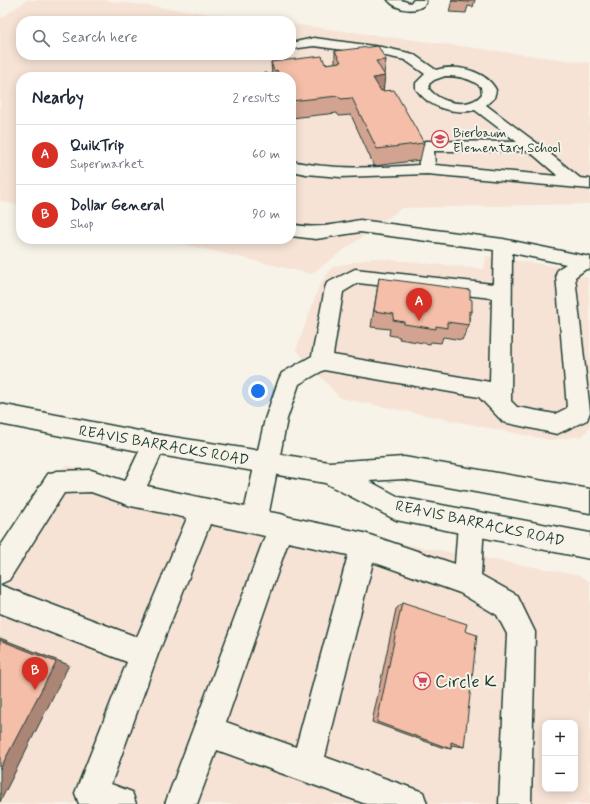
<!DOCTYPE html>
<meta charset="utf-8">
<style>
body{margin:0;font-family:Mynerve,sans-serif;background:#f2f2f3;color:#1f2937}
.controls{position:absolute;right:12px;bottom:12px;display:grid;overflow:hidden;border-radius:8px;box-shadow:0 2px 10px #0003}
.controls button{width:36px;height:36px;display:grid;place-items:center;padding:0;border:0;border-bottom:1px solid #e0e1e3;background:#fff;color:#1f2937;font:20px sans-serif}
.you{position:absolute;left:258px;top:391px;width:14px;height:14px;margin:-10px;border:3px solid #fff;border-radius:50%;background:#1a73e8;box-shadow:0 0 0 6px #1a73e833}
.badge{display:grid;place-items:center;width:26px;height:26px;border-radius:50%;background:#d93025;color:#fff;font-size:13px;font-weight:700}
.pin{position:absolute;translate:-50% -33px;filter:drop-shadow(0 1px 2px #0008)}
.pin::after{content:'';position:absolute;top:21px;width:14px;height:12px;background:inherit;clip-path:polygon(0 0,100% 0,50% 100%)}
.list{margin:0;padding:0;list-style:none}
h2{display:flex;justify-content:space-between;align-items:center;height:52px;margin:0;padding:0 16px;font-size:17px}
h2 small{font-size:13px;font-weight:400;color:#747a83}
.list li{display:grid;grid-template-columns:26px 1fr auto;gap:12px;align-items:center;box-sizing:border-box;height:60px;padding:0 16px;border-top:1px solid #e0e1e3}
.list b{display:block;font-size:15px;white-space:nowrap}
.list p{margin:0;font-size:13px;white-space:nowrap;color:#747a83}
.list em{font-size:13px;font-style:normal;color:#747a83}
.icon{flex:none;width:22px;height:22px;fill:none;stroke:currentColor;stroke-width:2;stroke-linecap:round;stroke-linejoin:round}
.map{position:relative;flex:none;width:590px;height:804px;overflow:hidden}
.search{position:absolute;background:#fff;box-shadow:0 2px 10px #0003;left:16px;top:16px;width:280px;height:44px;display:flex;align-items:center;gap:10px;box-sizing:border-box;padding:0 14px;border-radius:16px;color:#747a83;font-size:15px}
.panel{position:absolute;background:#fff;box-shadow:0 2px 10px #0003;left:16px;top:72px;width:280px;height:172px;border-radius:16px}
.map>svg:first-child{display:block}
.built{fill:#f6e3d5;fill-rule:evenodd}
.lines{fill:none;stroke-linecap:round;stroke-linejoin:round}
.minor-casing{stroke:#1f3d34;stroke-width:3}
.major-casing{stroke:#1f3d34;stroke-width:3}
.minor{fill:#f7f3e8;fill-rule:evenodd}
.major{fill:#f7f3e8;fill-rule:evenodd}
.wall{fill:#d2a390;stroke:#1f3d34}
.shaded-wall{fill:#ab8576;stroke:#1f3d34}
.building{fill:#f4bea8;stroke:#1f3d34}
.labels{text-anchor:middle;stroke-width:4;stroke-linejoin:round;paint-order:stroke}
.far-poi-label{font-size:13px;fill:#1f3d34;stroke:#f7f3e8;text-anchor:start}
.street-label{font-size:15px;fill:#1f3d34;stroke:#f7f3e8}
.near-poi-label{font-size:18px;fill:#1f3d34;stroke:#f7f3e8;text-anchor:start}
</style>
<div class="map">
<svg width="590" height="804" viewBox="0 0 590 804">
<rect width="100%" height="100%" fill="#f7f3e8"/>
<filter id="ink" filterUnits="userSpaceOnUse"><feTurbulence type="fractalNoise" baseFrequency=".025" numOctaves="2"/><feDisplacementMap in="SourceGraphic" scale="8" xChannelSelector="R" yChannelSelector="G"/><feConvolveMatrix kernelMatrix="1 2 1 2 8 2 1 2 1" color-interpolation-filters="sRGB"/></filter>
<g filter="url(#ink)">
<!-- built -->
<path class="built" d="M27,0H102L266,21H21V55H291V24L590,63V204L402,208L311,274L162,239H291V77H21V206L0,201V19Z
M486,256L555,266L588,278L590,319V426L583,436L549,440L340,398L296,350L319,286L332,267L373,258L484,269Z
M65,465L403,544L580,575L590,582V804H0V543ZM545,723H575V789H545Z"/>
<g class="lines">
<!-- minor casing -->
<g class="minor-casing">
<path id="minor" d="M388,0H401L410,3L414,0H426V3C417,14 396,10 388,0Z
M314,38L381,47L409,53L413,54L436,70C455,64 486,70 496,90L494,98L486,105L538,144L580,178L590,179V189L427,174L340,177L306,174L291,171V161C333,170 376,168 419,165L418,146L421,143L426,141L517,142L475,110C453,115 428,107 416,89V83L425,74L405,60L381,55L314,46L291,49V43ZM445,76C458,76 471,78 481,87L482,94C470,110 440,103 429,89V84L434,80ZM434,151H529L558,176L435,165Z
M360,220L503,239L590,257V269H586L575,277L590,412L587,420L557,434L503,422L479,397L324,370L299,384L287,419L269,512L281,514L289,517L364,533L455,564L458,524L462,515L471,512L480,515L484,524L481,575L517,595L535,632L531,804H499L507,634L497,615L460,593L373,562L325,757L423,792L427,804H366L217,750L197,804H165L265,536L210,524L158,654L111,784L132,792L136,804H79L75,793L127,662L0,613V585L137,637L187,518L131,506L91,492L64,493L9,580L0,584V547L48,474L57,471L91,470L125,481L146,437L154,434L162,437L166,444L147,486L245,507L265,419L279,379L282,373L312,356L325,288L327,283L355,269L493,284L494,250L360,232L316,239L291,236V224C314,230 337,224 360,220ZM512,253L566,264L558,269L556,274L567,408L555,414L517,407L511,401ZM358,283L492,298L490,382L333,355L343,292ZM288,542L348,555L296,747L226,722Z"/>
</g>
<!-- major casing -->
<g class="major-casing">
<path id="major" d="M0,404L154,434L329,462L404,457L590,489V513L404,479L369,481L399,497L590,533V559L396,520L325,483L154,454L0,424Z"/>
</g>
<!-- minor -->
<use href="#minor" class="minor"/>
<!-- major -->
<use href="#major" class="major"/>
</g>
<!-- wall -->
<path class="wall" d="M452,0H475L473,7L468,6L466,13L449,12Z
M335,51L386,60L384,74L383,91L424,143L420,160L374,166L351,115L339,116L337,113L291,118V77H272L271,62L325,64L335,63Z
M379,278L470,299L472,312L469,319V325L462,340L443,337L441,343L431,342L430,344L399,339L400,337L389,335L390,329L371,327Z
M402,603L465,631L464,747L451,745V749L441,747L372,722L396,609Z"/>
<!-- shaded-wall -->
<path class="shaded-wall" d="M385,76L383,93L371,94L373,78Z
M0,638L69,665L0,802Z"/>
<!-- building -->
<path class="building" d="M452,0H469V2L452,1Z
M378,46L386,60L376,61L385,76L373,78L381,91L394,90L424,143L377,149L352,98L341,99L338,96L291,101V77H279L277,70L274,71L271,62L322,56L325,64L341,62L335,51Z
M267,73L268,77H221Z
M379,278L470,290V299L472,300V312L469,311V325L447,322V328L436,326V329L404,324V322L393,320L394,314L374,311Z
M402,603L467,624L465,631L477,635L464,747L451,742V749L377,722Z
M0,640L56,662L0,769Z"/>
</g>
<!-- icons -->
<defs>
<g id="school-ring" transform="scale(0.9)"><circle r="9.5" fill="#f7f3e8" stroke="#d1495b" stroke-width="1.5"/><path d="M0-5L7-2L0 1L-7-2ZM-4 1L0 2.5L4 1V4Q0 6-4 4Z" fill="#d1495b"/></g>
<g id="supermarket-ring" transform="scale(0.9)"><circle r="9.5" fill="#f7f3e8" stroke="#d1495b" stroke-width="1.5"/><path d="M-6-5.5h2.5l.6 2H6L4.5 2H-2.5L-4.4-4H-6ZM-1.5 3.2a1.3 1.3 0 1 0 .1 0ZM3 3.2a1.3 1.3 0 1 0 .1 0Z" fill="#d1495b"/></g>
</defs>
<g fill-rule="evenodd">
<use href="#school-ring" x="440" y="139"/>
<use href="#supermarket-ring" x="422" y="681"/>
</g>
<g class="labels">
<!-- far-poi labels -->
<g class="far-poi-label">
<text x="453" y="137">Bierbaum<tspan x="453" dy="15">Elementary School</tspan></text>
</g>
<!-- street labels -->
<g class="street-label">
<text transform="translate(164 445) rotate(10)" y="5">REAVIS BARRACKS ROAD</text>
<text transform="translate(480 523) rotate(12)" y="5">REAVIS BARRACKS ROAD</text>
</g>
<!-- near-poi labels -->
<g class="near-poi-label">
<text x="435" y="687">Circle K</text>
</g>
</g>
</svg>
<div class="controls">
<button>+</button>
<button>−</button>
</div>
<div class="you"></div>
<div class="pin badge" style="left:419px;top:321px">A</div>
<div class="pin badge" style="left:35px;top:690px">B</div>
<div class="search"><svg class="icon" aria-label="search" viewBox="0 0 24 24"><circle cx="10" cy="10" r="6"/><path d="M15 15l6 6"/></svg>Search here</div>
<section class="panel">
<h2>Nearby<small>2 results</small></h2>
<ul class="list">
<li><span class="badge">A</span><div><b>QuikTrip</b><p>Supermarket</p></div><em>60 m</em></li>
<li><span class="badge">B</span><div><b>Dollar General</b><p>Shop</p></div><em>90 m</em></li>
</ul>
</section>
</div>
